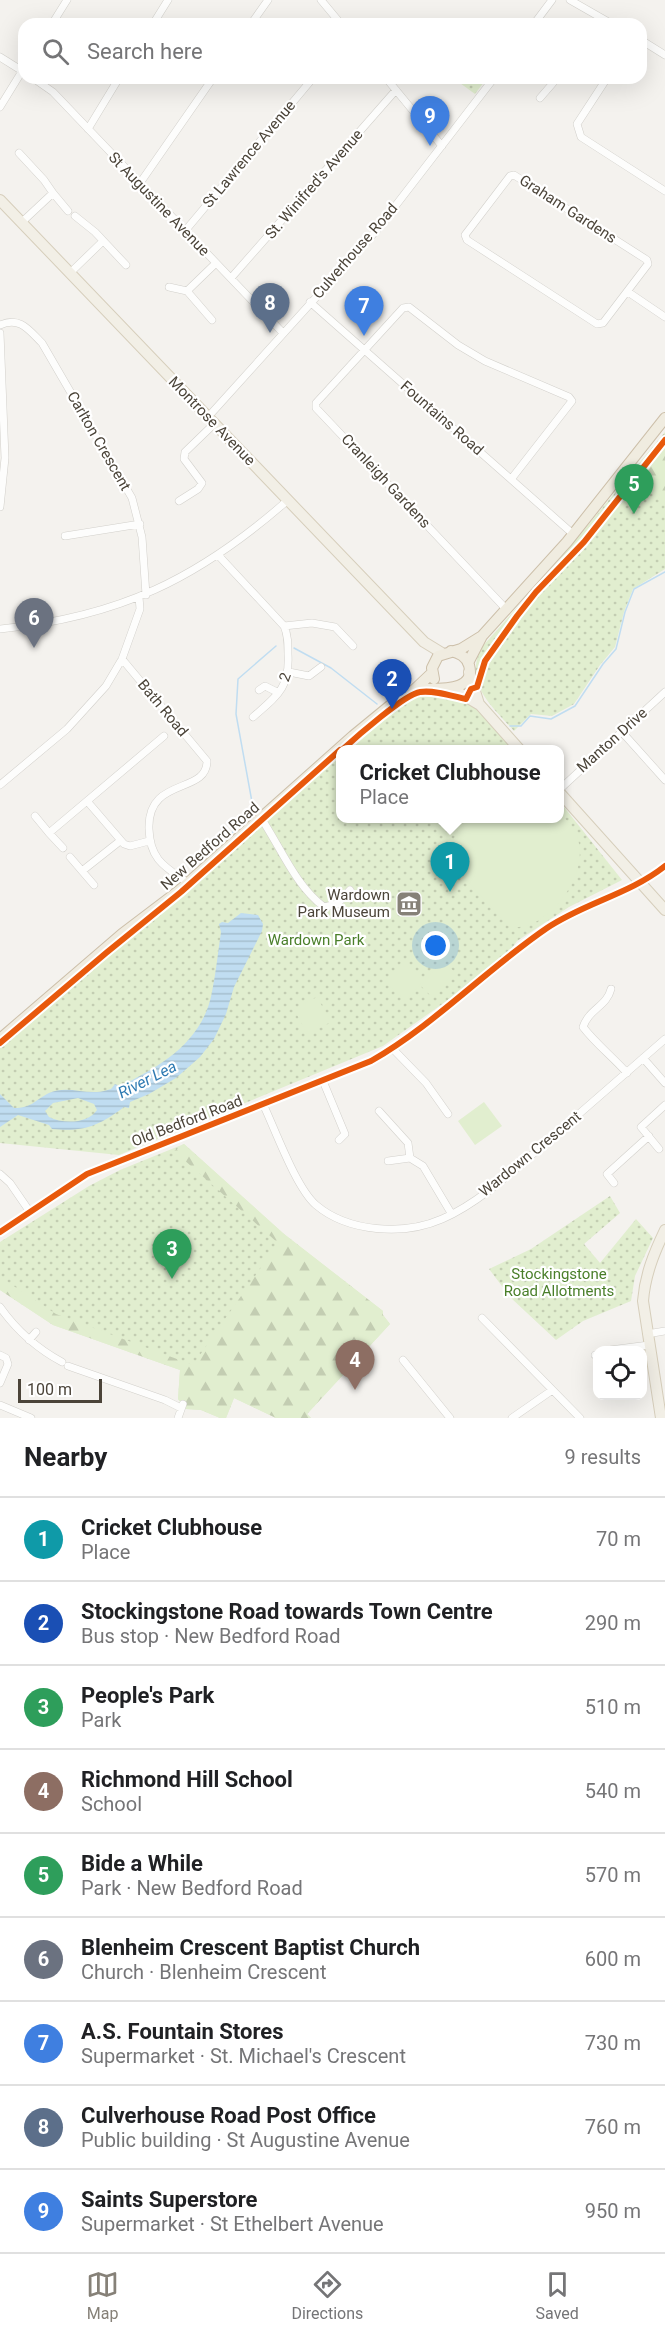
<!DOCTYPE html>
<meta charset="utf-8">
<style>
body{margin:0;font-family:Roboto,sans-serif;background:#f6f6f6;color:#202124}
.controls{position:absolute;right:18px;bottom:18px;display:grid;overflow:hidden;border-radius:12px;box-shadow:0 6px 24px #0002}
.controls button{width:54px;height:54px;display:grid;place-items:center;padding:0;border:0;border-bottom:2px solid #e0e0e0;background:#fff;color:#202124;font:30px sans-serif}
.scale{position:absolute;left:18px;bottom:15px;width:84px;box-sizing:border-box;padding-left:6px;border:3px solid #4b4439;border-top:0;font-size:16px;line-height:21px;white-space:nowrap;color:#4b4439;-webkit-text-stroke:4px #fff;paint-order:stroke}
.you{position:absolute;left:436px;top:946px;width:21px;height:21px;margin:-15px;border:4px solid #fff;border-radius:50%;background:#1a73e8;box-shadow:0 0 0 9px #1a73e833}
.badge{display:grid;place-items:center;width:39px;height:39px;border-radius:50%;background:#868178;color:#fff;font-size:20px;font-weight:700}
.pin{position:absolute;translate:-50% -50px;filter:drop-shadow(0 2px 3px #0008)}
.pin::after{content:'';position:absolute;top:32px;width:21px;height:18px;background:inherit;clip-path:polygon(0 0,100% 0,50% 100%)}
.popup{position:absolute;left:336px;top:745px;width:228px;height:78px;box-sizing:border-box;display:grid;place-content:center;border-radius:12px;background:#fff;filter:drop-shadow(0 2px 4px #0005);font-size:20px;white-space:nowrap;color:#757577}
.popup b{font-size:22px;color:#202124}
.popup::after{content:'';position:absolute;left:50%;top:100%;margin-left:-12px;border:12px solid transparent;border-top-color:#fff}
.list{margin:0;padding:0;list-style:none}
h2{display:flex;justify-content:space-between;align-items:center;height:78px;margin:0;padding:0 24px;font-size:26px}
h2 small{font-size:20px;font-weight:400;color:#757577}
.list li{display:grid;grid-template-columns:39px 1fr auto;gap:18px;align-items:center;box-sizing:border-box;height:84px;padding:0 24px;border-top:2px solid #e0e0e0}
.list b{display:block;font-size:22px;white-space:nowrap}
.list p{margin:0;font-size:20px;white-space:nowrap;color:#757577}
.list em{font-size:20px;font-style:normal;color:#757577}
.icon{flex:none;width:33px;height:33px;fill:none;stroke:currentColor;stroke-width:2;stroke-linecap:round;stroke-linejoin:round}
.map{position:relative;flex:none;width:665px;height:1418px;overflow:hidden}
.search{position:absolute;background:#fff;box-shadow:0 6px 24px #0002;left:18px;right:18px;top:18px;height:66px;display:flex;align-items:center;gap:15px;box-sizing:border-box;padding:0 21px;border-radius:18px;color:#757577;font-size:22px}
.sheet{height:834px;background:#fff}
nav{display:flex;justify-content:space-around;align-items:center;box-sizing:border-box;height:84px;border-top:2px solid #e0e0e0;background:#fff;font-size:16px;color:#757577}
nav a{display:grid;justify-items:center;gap:3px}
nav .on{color:#868178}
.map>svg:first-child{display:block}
.green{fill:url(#green-dots)}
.forest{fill:url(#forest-firs)}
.pitch{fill:#e1eecf}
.water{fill:url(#water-rules);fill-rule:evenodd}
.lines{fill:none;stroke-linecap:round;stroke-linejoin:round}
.stream{stroke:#c0ddf1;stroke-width:1.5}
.minor-casing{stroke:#d2d0cb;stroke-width:8}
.primary-casing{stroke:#d6cebb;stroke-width:12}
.trunk-casing{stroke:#ccbfa9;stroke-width:12}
.minor{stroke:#fdfdfc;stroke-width:7}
.primary{stroke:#f2efe6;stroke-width:10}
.trunk{stroke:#f0ece0;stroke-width:10}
.cycleway-casing{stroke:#fff;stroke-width:10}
.cycleway{stroke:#e8590c;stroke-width:6}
.labels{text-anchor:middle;stroke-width:4.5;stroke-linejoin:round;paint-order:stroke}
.street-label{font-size:15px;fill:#4b4439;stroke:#fff}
.poi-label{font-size:15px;fill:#4b4439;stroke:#fff;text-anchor:end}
.park-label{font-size:15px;fill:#4a7f2a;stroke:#fff}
.water-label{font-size:16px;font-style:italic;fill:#2e7ab2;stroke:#fff}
</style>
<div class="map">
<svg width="665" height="1418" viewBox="0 0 665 1418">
<defs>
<pattern id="green-dots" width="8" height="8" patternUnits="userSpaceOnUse" patternTransform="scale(1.5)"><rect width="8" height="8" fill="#e1eecf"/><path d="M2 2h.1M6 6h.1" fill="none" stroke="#c3cdb2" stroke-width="1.8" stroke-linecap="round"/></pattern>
<pattern id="forest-firs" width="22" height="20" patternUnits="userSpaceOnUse" patternTransform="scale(1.5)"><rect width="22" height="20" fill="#e1eecf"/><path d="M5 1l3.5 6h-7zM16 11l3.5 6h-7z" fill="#c3cdb2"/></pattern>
<pattern id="water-rules" width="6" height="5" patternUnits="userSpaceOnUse" patternTransform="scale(1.5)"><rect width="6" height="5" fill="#c0ddf1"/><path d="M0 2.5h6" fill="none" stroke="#a6bfcf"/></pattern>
</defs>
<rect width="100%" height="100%" fill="#f4f2ee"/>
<!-- green -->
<path class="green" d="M453,78H487L475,94Z
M665,432V569L633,589L624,612L615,647L600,665L574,704L552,716L531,714L514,731C492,706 464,684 481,648L561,558Z
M428,693L471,704L513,749L346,750L414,695Z
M340,754V818H560V802L622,880L569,907L517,941L503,961L383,1046L119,1155L0,1143V1041L187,890Z
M184,1144L284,1234L383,1311V1315L390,1324L307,1414L311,1418H276L234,1398L226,1418H220L201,1410L186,1409L178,1399L180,1370L53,1325L0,1290V1242L89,1186L120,1170Z
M610,1196L620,1213L584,1244L600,1263L636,1219L653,1238L635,1276L631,1301L583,1321L556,1340L511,1298L489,1269L531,1249Z"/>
<!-- forest -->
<path class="forest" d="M665,446V505L638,479Z
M184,1144L284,1234L383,1311V1315L390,1324L307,1414L311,1418H276L234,1398L226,1418H220L201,1410L186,1409L178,1399L180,1370L53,1325L0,1290V1277L56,1314L193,1365L278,1243L174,1151Z"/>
<!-- pitch -->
<path class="pitch" d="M560,815C612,850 550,938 508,926L454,866L449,851L462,820L560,818Z
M442,961L455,972L432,997L421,986Z
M401,963L423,981L406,1001L385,982Z
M317,997L331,1022L307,1034L294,1009Z
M484,1102L502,1126L475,1145L458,1121Z"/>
<!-- water -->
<path class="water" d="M241,913L258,915L263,924L262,931L234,987L226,1014L214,1039L200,1057L176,1078L149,1094L130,1102L129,1108L124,1107C99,1126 84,1132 52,1129L49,1125L18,1115L0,1127V1094L14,1108C32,1108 35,1100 49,1093C65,1086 81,1093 97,1092C101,1092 107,1090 111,1089L115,1084L120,1086C162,1066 203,1041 212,992C216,972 218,952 221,932L219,924L222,922L228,923ZM78,1098L94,1104L97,1110C88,1124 63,1124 49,1117L45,1111L53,1103Z"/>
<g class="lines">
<!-- stream -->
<path class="stream" d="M294,648L331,668L377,704
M510,726H521L530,716L551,719L575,706L603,664L616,649L625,612L634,589L665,572
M214,849L254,813L236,714L238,679L276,646"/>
<!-- minor casing -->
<g class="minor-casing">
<path id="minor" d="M321,0L341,24
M570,0L612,24
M52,24L67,0
M153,24L168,0
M251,24L268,0
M534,24L552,0
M641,40L665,55
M0,57L24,72
M33,78L53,92L283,333
M386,78L442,146
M607,78L577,124L581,137L665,191
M540,98L553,83L552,78
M0,107L24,68
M88,129L119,78
M19,153L44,180L53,193
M514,175L647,260L648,264L603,323L597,324L467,240L465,235L510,176Z
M140,183L213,78
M75,216L95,232L126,265
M22,222L53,193L68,211
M185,231L313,78
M70,273L103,241
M231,278L396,90
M169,287L187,291
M628,292L665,317
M310,302L573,534
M212,320L187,291L216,263
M0,325C20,316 29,330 42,343L132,498L142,537L146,595
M0,333L5,458L0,507
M208,417L376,231L494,78
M179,501L198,489L202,483L184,459L185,452L214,424
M65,536L140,524
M218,555L284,626L312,623L335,627L353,646
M507,610L316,408V403L403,308L409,307L458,345L485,361L569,397L572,401L512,478
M0,629C119,617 198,579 288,500
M122,659L207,761C207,795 147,776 149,829C150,860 165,867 188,883
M289,672L309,676L321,667
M259,690L265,686L277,692
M253,717C277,696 290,688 288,654C288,644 288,635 284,626
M622,732L665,780
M0,785L67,729L106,686L122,659L140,609L139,597
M560,789L665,692
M35,816L49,833L87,801
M261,818C281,848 295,885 324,907L337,904L350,890
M49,833L63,848
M149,841L130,846L124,844L87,801L164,736
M70,857L94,885
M82,871L120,841
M611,989C607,1006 589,1009 583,1027C596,1044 613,1057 627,1073
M392,1048L426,1083L448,1114
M643,1058L665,1083
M323,1081L345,1134L339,1140
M263,1104C275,1129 296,1188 316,1205C348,1232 403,1236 442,1219C477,1204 512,1172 541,1147C582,1111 624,1075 665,1039
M379,1111L408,1143L410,1158
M659,1149L641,1127L665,1105
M388,1161L410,1158L423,1166L451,1213
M0,1174L10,1183L30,1212
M614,1183L607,1174L649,1136
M0,1232L87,1174L371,1061C433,1026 488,968 547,928C584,903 630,894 665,866
M0,1307C17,1331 36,1348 62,1362
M482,1318L580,1418
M647,1334L665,1331
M29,1340L36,1332
M610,1350L649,1345
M0,1355L6,1358L8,1364L0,1383
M595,1355L598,1356
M403,1360L450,1418
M68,1366L165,1400L181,1408
M0,1405L31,1418
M178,1418L183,1404
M512,1418L551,1391"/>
</g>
<!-- primary casing -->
<g class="primary-casing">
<path id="primary" d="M0,200L424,642L442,653
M469,672L479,704
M453,689L480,705L520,750
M560,793L665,910
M661,1418L643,1301C645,1275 654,1253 665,1230"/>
</g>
<!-- trunk casing -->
<g class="trunk-casing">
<path id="trunk" d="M468,663L482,636L567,542L665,418
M434,679L432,668L438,656L461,649L482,636
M414,690C431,687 477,695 469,665C466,656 459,653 451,651
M0,1039L122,934L180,890L353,736L392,704L414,690L432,673"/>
</g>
<!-- minor -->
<use href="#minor" class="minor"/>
<!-- primary -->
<use href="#primary" class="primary"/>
<!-- trunk -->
<use href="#trunk" class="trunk"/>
<!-- cycleway casing -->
<g class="cycleway-casing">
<path id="cycleway" d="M342,750C355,738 405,694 420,692C435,690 452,696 466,699L471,689L477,687L485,661L517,616L536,592L584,542L665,440
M0,1043L106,953L181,892L340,750
M0,1232L87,1174L371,1061C433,1026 488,968 547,928C584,903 630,894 665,866"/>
</g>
<!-- cycleway -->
<use href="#cycleway" class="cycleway"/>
</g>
<!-- icons -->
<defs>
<g id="museum-square" transform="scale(1.35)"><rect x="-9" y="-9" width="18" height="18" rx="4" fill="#868178" stroke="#fff"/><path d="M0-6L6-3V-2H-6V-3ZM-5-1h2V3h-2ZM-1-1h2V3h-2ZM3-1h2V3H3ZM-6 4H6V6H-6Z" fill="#fff"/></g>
</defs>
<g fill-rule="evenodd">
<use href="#museum-square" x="409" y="904"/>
</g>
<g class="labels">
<!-- street labels -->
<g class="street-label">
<text transform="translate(249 154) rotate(-50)" y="5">St Lawrence Avenue</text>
<text transform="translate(314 184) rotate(-49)" y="5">St. Winifred's Avenue</text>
<text transform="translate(159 204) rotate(46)" y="5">St Augustine Avenue</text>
<text transform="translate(568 209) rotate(33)" y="5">Graham Gardens</text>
<text transform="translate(355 251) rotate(-49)" y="5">Culverhouse Road</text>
<text transform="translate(442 418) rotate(41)" y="5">Fountains Road</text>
<text transform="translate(212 421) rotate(46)" y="5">Montrose Avenue</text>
<text transform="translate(99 441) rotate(60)" y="5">Carlton Crescent</text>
<text transform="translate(386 481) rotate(47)" y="5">Cranleigh Gardens</text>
<text transform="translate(285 677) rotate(-70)" y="5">2</text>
<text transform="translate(163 708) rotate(50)" y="5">Bath Road</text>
<text transform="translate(612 740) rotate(-42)" y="5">Manton Drive</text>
<text transform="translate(210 846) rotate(-41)" y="5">New Bedford Road</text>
<text transform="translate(187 1121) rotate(-21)" y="5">Old Bedford Road</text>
<text transform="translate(530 1154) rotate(-39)" y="5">Wardown Crescent</text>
</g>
<!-- poi labels -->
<g class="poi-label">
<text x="390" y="900">Wardown<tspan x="390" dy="17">Park Museum</tspan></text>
</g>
<!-- park labels -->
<g class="park-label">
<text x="316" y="945">Wardown Park</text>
<text x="559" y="1279">Stockingstone<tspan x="559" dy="17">Road Allotments</tspan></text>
</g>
<!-- water labels -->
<g class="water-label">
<text transform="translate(147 1079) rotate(-27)" y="6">River Lea</text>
</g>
</g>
</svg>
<div class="controls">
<button><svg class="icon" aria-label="locate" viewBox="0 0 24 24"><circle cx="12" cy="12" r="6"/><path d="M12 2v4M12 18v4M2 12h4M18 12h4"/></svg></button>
</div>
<div class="scale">100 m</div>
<div class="you"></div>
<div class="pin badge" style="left:450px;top:892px;background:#0f9aa8">1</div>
<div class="popup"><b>Cricket Clubhouse</b>Place</div>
<div class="pin badge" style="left:392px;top:709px;background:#1a4fb4">2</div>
<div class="pin badge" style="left:172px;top:1279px;background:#2e9e5b">3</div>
<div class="pin badge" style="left:355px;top:1390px;background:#8d6e63">4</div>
<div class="pin badge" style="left:634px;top:514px;background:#2e9e5b">5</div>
<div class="pin badge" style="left:34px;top:648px;background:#6b7280">6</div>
<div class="pin badge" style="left:364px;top:336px;background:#3f7fe0">7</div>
<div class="pin badge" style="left:270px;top:333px;background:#5c6f8a">8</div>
<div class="pin badge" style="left:430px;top:146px;background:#3f7fe0">9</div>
<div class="search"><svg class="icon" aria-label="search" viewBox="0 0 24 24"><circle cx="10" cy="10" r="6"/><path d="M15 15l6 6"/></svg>Search here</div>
</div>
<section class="sheet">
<h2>Nearby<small>9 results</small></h2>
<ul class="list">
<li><span class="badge" style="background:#0f9aa8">1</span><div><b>Cricket Clubhouse</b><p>Place</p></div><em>70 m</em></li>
<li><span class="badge" style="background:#1a4fb4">2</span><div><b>Stockingstone Road towards Town Centre</b><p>Bus stop · New Bedford Road</p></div><em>290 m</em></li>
<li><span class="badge" style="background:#2e9e5b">3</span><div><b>People's Park</b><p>Park</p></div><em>510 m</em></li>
<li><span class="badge" style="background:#8d6e63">4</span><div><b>Richmond Hill School</b><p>School</p></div><em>540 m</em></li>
<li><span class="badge" style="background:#2e9e5b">5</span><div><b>Bide a While</b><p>Park · New Bedford Road</p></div><em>570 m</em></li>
<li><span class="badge" style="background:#6b7280">6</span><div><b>Blenheim Crescent Baptist Church</b><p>Church · Blenheim Crescent</p></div><em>600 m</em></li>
<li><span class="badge" style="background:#3f7fe0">7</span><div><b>A.S. Fountain Stores</b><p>Supermarket · St. Michael's Crescent</p></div><em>730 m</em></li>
<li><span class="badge" style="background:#5c6f8a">8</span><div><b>Culverhouse Road Post Office</b><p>Public building · St Augustine Avenue</p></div><em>760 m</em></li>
<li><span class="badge" style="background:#3f7fe0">9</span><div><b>Saints Superstore</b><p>Supermarket · St Ethelbert Avenue</p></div><em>950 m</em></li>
</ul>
</section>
<nav>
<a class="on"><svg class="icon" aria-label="map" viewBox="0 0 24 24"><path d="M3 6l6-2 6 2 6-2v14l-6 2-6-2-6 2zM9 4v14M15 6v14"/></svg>Map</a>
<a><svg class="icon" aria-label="directions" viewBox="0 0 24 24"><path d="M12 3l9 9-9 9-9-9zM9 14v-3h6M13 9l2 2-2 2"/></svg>Directions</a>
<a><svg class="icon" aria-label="saved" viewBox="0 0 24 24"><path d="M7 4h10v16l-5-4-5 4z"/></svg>Saved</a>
</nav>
